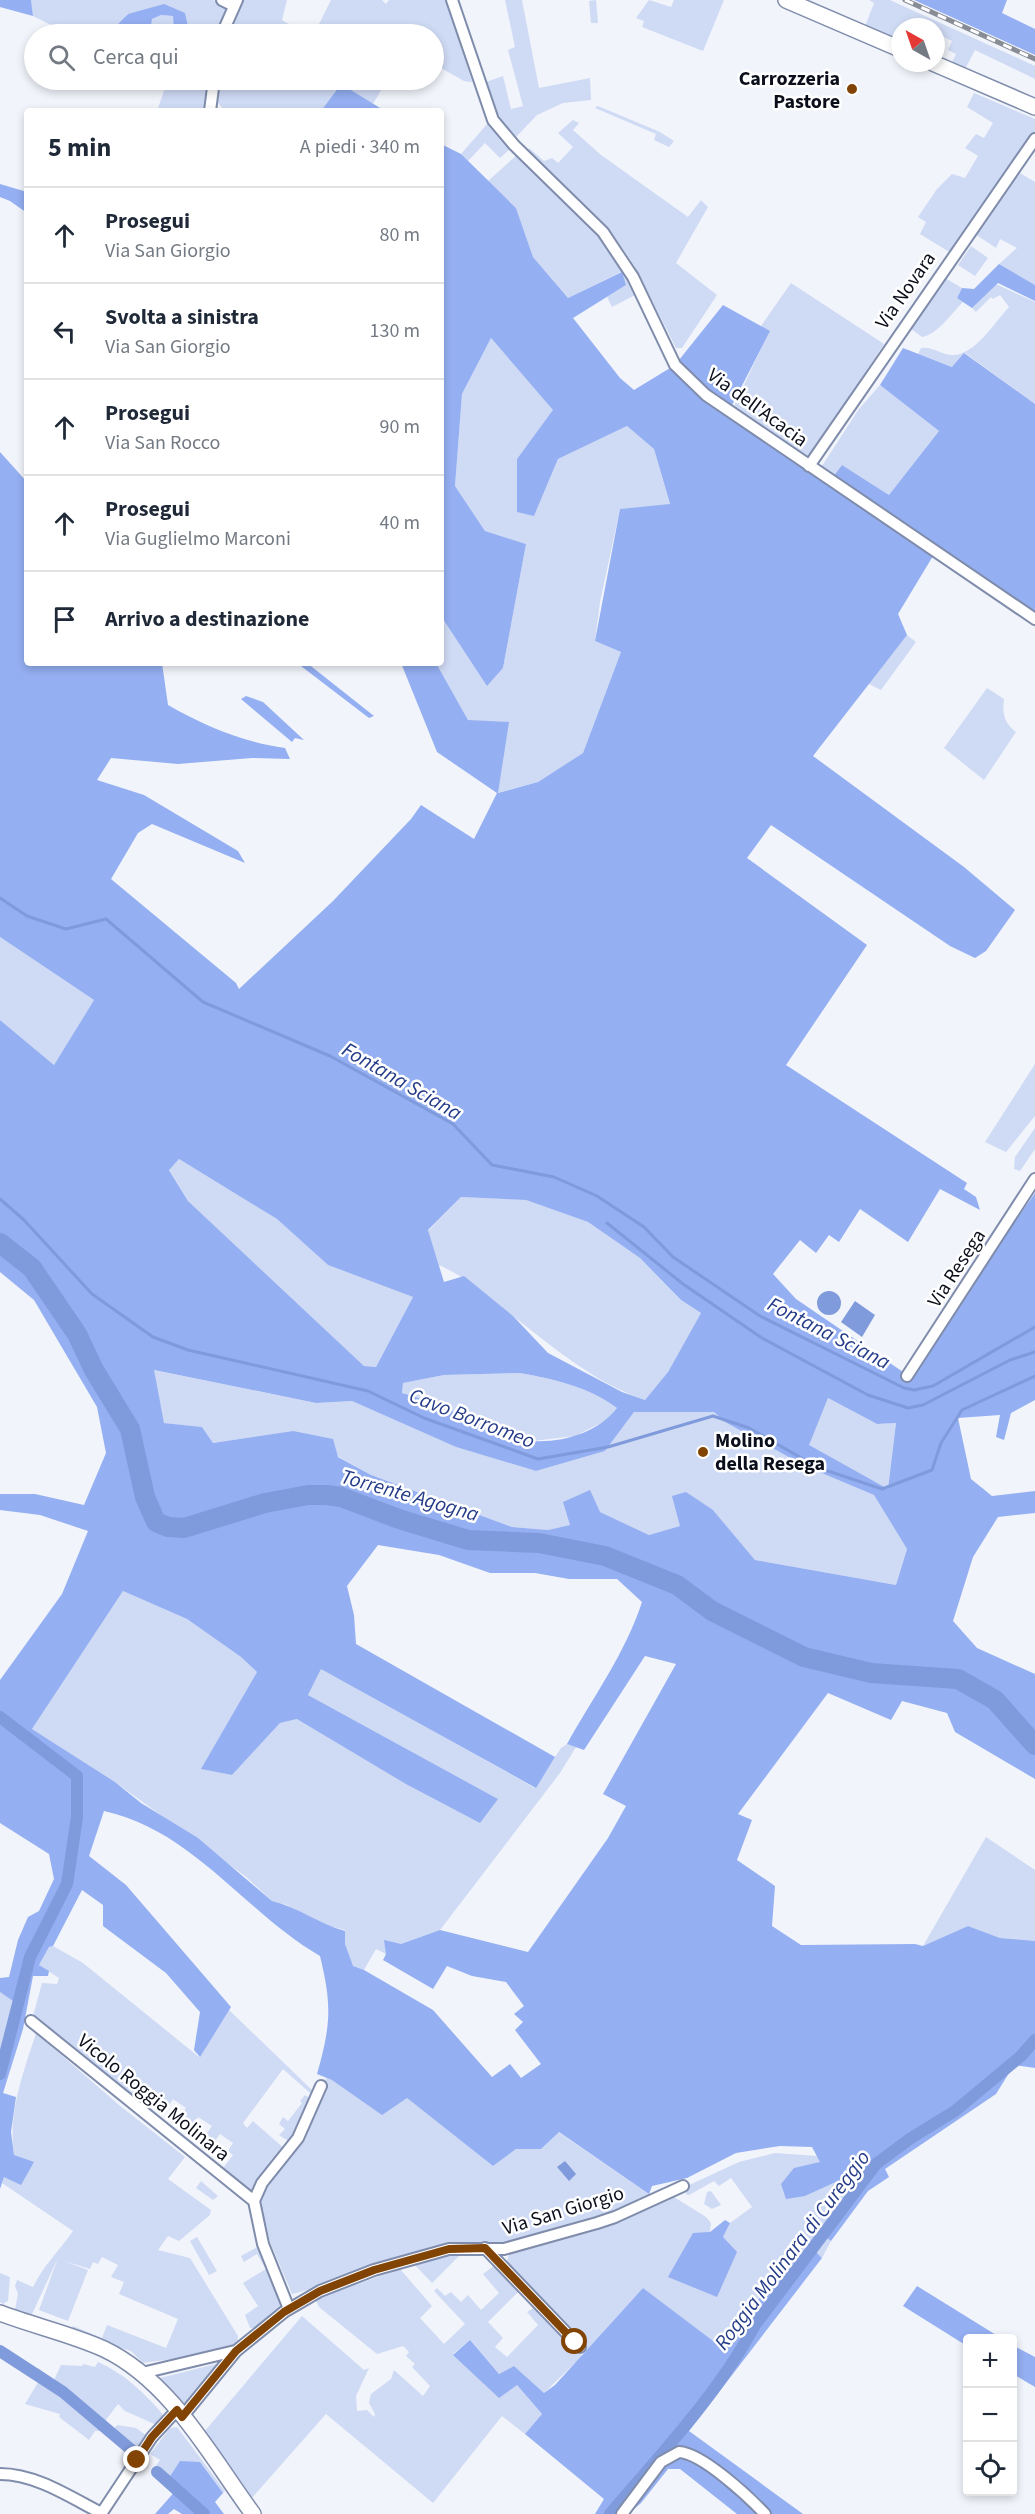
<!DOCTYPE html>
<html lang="it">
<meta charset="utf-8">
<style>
body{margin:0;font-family:"Source Sans 3",sans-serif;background:#f6f6f7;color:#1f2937}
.controls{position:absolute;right:18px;bottom:18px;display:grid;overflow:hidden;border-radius:6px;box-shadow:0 3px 9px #0003}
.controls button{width:54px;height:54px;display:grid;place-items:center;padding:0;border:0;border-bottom:2px solid #e0e1e3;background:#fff;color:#1f2937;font:30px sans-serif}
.compass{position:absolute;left:891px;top:18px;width:54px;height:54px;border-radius:50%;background:#fff;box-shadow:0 3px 9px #0003;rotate:320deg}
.stop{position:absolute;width:18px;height:18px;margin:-14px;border:4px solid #824404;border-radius:50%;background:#fff}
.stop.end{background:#824404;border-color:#fff;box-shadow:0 2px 6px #0008}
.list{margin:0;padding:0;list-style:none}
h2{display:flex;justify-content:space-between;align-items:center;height:78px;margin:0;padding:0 24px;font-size:26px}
h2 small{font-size:20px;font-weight:400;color:#747a83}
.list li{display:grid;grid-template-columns:39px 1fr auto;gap:18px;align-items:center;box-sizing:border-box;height:96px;padding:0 24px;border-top:2px solid #e0e1e3}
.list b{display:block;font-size:22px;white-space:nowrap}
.list p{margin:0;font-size:20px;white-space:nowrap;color:#747a83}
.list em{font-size:20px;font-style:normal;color:#747a83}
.icon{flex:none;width:33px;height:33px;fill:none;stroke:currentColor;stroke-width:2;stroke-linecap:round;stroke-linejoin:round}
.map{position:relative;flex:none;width:1035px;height:2514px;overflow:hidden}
.search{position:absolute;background:#fff;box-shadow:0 3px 9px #0003;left:24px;top:24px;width:420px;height:66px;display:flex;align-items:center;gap:15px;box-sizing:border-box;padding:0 21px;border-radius:33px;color:#747a83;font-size:22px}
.panel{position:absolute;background:#fff;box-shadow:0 3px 9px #0003;left:24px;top:108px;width:420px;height:558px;border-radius:6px}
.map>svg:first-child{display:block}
.green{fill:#cfdaf4}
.forest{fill:#94aff2;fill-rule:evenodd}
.water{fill:#809bdc}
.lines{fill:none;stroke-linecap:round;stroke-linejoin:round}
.stream{stroke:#809bdc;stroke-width:3}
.canal{stroke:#809bdc;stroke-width:12}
.river{stroke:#809bdc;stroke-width:20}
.minor-casing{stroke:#7f8cab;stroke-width:14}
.secondary-casing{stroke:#7f8cab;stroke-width:18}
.minor{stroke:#fff;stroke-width:10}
.secondary{stroke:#fff;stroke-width:15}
.rail-casing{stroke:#888c95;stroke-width:5}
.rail{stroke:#fff;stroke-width:3;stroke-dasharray:9;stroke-linecap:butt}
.route{stroke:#824404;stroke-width:8}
.poi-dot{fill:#824404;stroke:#fff;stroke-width:2}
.labels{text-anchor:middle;stroke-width:5;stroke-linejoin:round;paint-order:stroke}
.poi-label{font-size:20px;font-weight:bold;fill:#0b0f1b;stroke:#fff;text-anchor:end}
.street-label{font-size:20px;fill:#0b0f1b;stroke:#fff}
.water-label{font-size:21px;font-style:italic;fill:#243b88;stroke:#fff}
</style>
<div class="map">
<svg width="1035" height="2514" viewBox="0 0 1035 2514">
<rect width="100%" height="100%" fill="#f1f4fb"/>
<!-- green -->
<path class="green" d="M31,0H213L229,8L218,34H190L185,13L128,14L108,34H69L33,16Z
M243,0H287L282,20L305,34H226Z
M331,0H382L386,4L389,0H447L472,82L464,81L434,64V34H314Z
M505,0H522L539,88L590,78L591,100L563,103L537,115L516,137H511L495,119L483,83L503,76L511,109L523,106L508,50L515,47Z
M596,0L598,23H591L589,1Z
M649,0L671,7L674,0H724L703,51L642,27L644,21L636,18Z
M869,0H890L1035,66V79L975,50L965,69L952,62L956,54L948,50L952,41L936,33V27H900V45L864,29L874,3Z
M161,15L173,16L174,34H150L152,19Z
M190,80H210L206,111H157L167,82L187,88Z
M218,80H387L373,104L341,84L321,111H225L215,99Z
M974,93L1035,119V132L951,253L920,234L926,222L918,217L937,189L952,174L965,178L978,156L965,148L976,134L984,138L993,123L967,107Z
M598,106L660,132L674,141L669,147L654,140L656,134L595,108Z
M573,120L579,123L573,130L601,155L688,217L701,200L708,207L676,263L717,295L682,348H676L634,265L610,230L527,152L529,148L544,161L552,158L558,163L573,147L558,133Z
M488,123L510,149L500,158L485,143L468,161L461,154Z
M518,154L600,234L639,293L612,307L607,297L626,285L621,272L568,298L533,257L516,208L488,181Z
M1020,173L1035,182V285L999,264L1017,248L1000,239L996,248L975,234Z
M971,246L988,258L975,276L958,265Z
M945,278L962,288L957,298L963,302C951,314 938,334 922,337L911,329Z
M791,283L884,344L805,463L731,412L769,332L761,326Z
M996,284L1035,302V404L965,353L953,367L918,354L921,348C933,346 941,355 953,355C975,355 995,322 1009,307L1000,295L993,299L991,297L976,312L972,308Z
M491,338L554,410L517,459L534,516L558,459L627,426L654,449L670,505L620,509L600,602L595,641L621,652L583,753L538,782L497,793L468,720L436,663H441V616L487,685L503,668L526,544L485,531L455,486L462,394Z
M880,385L939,431L889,495L842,465L831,482L818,472L859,409Z
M907,635L916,642L881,690L867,683Z
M987,688L1004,699C1002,713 1004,723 1016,732L984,780L944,748Z
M0,937L94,1000L54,1065L0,1020Z
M1035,1064V1116L1006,1152L985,1142Z
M1035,1128V1149L1020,1171L1014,1169L1015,1157Z
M179,1159L277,1219L328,1265L413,1297L376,1367L364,1366L188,1201L169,1169Z
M461,1197L526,1200L588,1222L640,1258L681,1300L701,1313L668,1372L645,1400C597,1384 554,1348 514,1317C487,1297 470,1279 439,1265L428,1231Z
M153,1370L316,1403L352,1401L456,1447L536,1471L605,1451L634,1412H714L725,1422L805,1466L874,1495L907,1549L896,1585L755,1560L713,1510L680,1526L649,1535L600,1512L571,1525L548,1530L512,1527L371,1475L293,1431L213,1443L202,1427L164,1423Z
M520,1373C554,1379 589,1387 617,1408L609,1419L575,1436L533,1441L492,1428L402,1393L403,1383L444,1375Z
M828,1398L877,1424L896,1423L888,1489L808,1445Z
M123,1591L187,1619L241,1657L257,1672L202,1769L232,1775L280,1723L297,1719L498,1799L308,1695L321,1668L535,1788L561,1748L567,1744L576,1747L560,1773L440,1930L401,1944L386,1954L376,1949L364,1970L352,1966L345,1944V1930L325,1925L287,1905L272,1901L245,1876L115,1782L32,1729Z
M986,1837L1035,1870V1941L1000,1938L968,1926L923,1946Z
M53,1946L83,1963L199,2057L229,2010L313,2091L310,2093L283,2069L243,2123L247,2128L253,2121L286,2150L251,2194L221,2171L233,2155L228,2151L233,2143L220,2134L214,2142L205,2136L212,2126L198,2117L192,2126L180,2117L186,2108L173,2099L167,2108L161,2104L158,2109L154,2104L150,2109L33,2016L42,1983L57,1984L59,1978L39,1965L49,1947Z
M0,1992L16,2002L0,2062Z
M36,2033L119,2105L185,2157L168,2179L211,2210L210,2215L179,2241L168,2236L158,2250L190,2258L238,2336L237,2347L178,2361L172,2359L143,2363L131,2351L69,2332L73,2326L102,2338L107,2325L166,2348L178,2319L119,2294L124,2282L111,2277L118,2265L102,2257L98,2264L93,2262L90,2269L64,2261L88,2270L68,2321L39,2310L58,2258L32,2314L15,2309L18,2294L15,2286L17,2280L33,2287C43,2266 59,2251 73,2231L2,2183L4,2177L34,2163L14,2155C8,2112 23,2074 36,2033Z
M326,2078L406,2097L493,2166L516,2149H541L558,2132L649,2194L613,2214L505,2244H484L292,2294L270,2242L260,2201L266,2187L304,2136L320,2102Z
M305,2095L310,2098L290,2142L279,2135L285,2129L279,2124L283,2117L288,2121L302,2103L300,2101Z
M775,2153L817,2156L821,2162L805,2196L836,2182L855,2186L819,2232L831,2241L822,2258L808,2246L717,2345L643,2288L586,2351L506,2264L510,2251L612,2224L674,2197L706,2217L711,2223L710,2232L723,2237L730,2223L752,2207L731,2178L719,2186L714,2181L689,2195L686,2194L687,2186L739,2162Z
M201,2181L218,2196L213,2200L196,2188Z
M711,2191L721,2205L712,2209L704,2204L707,2192Z
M197,2237L217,2271L209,2275L190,2241Z
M259,2246L281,2306L261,2328H250L245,2315L258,2306L243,2283L266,2269L257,2254L244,2262L241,2256Z
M461,2254L432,2283L415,2265L445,2255Z
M495,2265L519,2291L488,2322L503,2338L495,2347L507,2357L538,2325L527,2312L535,2307L582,2356L544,2393L514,2366L499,2374L470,2340L453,2354L516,2384L542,2414L525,2434L502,2416L433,2503L326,2414L251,2499L204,2432L302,2316L364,2370L369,2368L356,2396L357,2411L367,2410L374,2417L375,2414L369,2403L371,2394L391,2379L394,2370L423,2396L430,2386L412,2367L415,2364L406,2356L409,2352L403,2346L377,2354L319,2307L315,2299L400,2269L432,2306L420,2318L444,2344L465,2324L434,2291L437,2288L445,2296L451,2292L461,2302L468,2295L481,2310L499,2293L483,2274Z
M0,2273L10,2277L8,2301L3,2304L0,2302Z
M98,2362C125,2374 146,2394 165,2417L159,2426L125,2411L118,2404L102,2425L113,2430L117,2425L136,2428L150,2438L135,2457L123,2450L124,2446L104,2431H95L89,2440L59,2417L60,2414L25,2404L40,2379L35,2375L38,2368L54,2380L61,2365L82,2366L83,2364L95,2367Z
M220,2363L186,2405L160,2378Z
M177,2427L225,2491L223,2493L200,2462L173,2495L151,2472L160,2460L150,2454L170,2428Z"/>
<!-- forest -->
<path class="forest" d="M0,0H31L33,16L0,7Z
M914,0H1007L1002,13L1035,29V55Z
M164,4L185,13L190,34H174L173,16L161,15L152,19L150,34H108L128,14Z
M341,84L385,111H321Z
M441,144L461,154L516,208L533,257L568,298L622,272L626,285L573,318L620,378L634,390L675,365L723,305L770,331L729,411L704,398L933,556L898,614L907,635L813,756L964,867L1015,910L986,951L975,958L950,946L771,825L747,858L867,945L786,1065L967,1183L964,1189L976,1197L980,1210L940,1189L908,1242L860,1209L839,1242L829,1235L816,1253L800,1240L773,1274L796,1299L906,1374L1035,1193V1400L1011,1413L1004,1440L996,1437L1000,1415L958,1418L971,1479L992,1496L1035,1491V1513L998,1517L973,1557L953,1621L977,1648L1035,1674V1779L955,1732L947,1713L902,1701L891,1720L828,1693L738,1814L752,1820L737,1860L775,1886L772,1926L801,1945L915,1944L923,1946L968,1926L1000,1938L1035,1941V2068L1014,2065L996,2094L885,2169L889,2177L868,2191L831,2241L819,2232L854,2186L836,2182L805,2196L786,2199L781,2184L794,2168L820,2162L812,2147L780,2146L736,2153L687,2178L652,2186L649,2194L559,2132L541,2149H516L493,2166L407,2098L382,2115L332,2080L317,2074C331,2025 332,2005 320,1956C244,1912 194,1831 104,1811L89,1856L126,1885L231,2007L200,2057L194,2050L200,2012L166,1973L103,1926V1905L82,1890L53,1946L49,1947L39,1965L49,1971L48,1976H33L23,2029L3,2093L16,2097L11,2132L14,2155L34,2162L21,2185L4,2177L0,2189V2062L16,2003L0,1992V1978L9,1977L18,1940L28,1917L39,1911L54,1879L49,1854L0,1823V1680L62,1594L88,1531L40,1515L0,1510V1494H35L84,1505L106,1453L97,1407L34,1300L0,1272V1020L54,1065L94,1000L0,937V452L27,482V663H162L168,705C205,726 242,742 285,748L290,759L252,758L178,764L111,758L97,780L144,795L238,851L245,863L152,824L138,833L111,879L236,983L239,989L333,901L411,819L421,805L474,839L497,793L437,752L401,663H436L468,720L509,722L498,793L538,782L583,753L621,652L595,641L620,509L670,504L654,449L627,426L558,459L534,516L517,512V459L553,410L491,338L462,394L455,486L485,531L526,544L503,668L487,686L441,616ZM179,1159L277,1219L328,1265L413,1297L376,1367L364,1366L188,1201L169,1170ZM461,1197L526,1200L588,1222L640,1258L681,1300L701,1313L668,1372L645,1400L622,1392L548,1353L513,1316L464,1276L444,1282L428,1230ZM154,1370L316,1403L352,1401L456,1447L536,1471L605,1451L634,1412H714L725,1422L805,1466L874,1495L907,1549L896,1585L755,1560L713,1510L686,1492L672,1496L680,1526L649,1535L600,1512L590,1490L563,1502L570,1525L548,1530L512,1527L371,1475L338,1457L333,1439L293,1431L213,1443L202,1427L164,1423ZM520,1373C554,1379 589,1387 617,1408C599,1432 563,1443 533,1441C526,1440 518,1436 511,1434C474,1423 440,1403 402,1393L403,1383L444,1375ZM828,1398L877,1424L896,1423L888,1489L809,1445ZM378,1545L439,1555L490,1573H535L569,1579H617L642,1602C625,1654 593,1697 567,1744L584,1750L645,1656L676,1664L603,1794L626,1806L608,1838L528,1952L440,1930L401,1944L384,1940L386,1954L383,1960L433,1989L447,1966L472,1976L506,1982L524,2006L514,2014L523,2022L515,2030L541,2064L521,2078L510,2064L492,2077L433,2010L364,1970L353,1966L345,1944V1931C319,1924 298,1907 272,1901L198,1838L141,1803L115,1782L32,1729L123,1591L187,1619L241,1657L257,1672L201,1769L232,1775L280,1723L297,1719L406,1784L480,1823L498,1799L308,1695L321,1669L536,1788L555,1757L356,1644L354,1615L347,1586Z
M0,184L27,192V213L10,201L0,197Z
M999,264L1035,285V301L998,283L972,308L957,298L962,288L974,289Z
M903,348L952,367L964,353L1035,404V614L834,476L842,465L889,495L939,431L880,385Z
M297,663H307L374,716L369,718Z
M246,696L263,702L304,740L295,738L292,742L241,699Z
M725,2220L730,2223L723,2237L737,2252L717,2297L668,2277L693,2233L710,2232Z
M809,2245L822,2258L689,2431L803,2514H737L680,2469H668L641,2503L628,2514H595L604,2499L525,2434L542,2414L517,2385L499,2398L453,2355L470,2340L499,2374L514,2366L544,2393L555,2385L643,2288L717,2344Z
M917,2286L1001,2338H968L967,2346L903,2306Z
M1012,2345L1035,2357V2387L1013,2374Z
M180,2461L200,2462L223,2493L215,2502L224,2514H182L174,2509L168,2514H155L177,2489L169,2478Z"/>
<!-- water -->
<path class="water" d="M817 1303a12 12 0 1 1 24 0a12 12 0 1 1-24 0Z
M855,1301L875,1315L862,1337L841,1322Z
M565,2161L576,2174L569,2181L557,2167Z"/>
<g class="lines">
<!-- stream -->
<path class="stream" d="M0,898L27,916L66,929L106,919L203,1002L330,1056L390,1089L453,1124L492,1165L554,1177L597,1196L644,1227L673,1257L760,1316L904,1388L914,1390L933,1386L1035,1327
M0,1199L24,1220L92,1294L153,1337L188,1350L368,1391L424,1418L538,1459L608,1447L713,1416L749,1428L819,1468L882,1489L932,1470L941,1443L962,1410L1035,1376
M607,1223L683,1284L762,1338L868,1395L908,1408L923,1405L1010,1360L1035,1352"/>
<!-- canal -->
<path class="canal" d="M0,1717L77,1776V1817L67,1884L30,1957L0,2074
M0,2351L63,2392L141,2458
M157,2472L204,2514
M610,2514C661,2454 718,2394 755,2325L876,2164L911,2138L955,2111L1021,2056L1035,2040"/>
<!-- river -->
<path class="river" d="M0,1243L32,1268L77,1334L94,1370L130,1429L145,1497L156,1522L168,1527L184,1528L265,1503L308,1495H327L341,1497L399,1519L468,1540L539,1543L605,1556L677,1585L712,1611L804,1657L871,1673L958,1679L995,1700L1035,1745"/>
<!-- minor casing -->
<g class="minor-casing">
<path id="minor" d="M222,0L234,6
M452,0L493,120L514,145L603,232L633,277L675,365L706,395L1035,619
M222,34L237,0
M210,111L214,80
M809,466L1035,139
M907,1376L1035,1179
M31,2021L254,2201
M485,2248L580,2347
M289,2309L263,2244L254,2201L262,2183L298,2138L321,2086
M142,2373L235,2351
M182,2417L236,2351L284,2312L320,2291L374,2270L449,2249H504L597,2223L615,2217L683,2186
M0,2474C36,2474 70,2497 101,2513
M101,2514L152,2437L177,2410
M622,2514L661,2462L679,2452C702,2453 749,2497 765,2514"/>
</g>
<!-- secondary casing -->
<g class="secondary-casing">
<path id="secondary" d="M786,0L900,49
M933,63L1035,107
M0,2313C34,2326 71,2334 104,2349C171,2381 211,2457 253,2514"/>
</g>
<!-- minor -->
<use href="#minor" class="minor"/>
<!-- secondary -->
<use href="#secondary" class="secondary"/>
<!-- rail casing -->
<g class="rail-casing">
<path id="rail" d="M905,0L1035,59"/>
</g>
<!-- rail -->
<use href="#rail" class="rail"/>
</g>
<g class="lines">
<!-- route -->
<path class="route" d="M137,2460L152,2437L177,2410L182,2417L236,2351L284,2312L320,2291L374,2270L449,2249L485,2248L575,2342"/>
</g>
<!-- markers -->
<g class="poi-dot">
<circle cx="852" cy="89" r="6"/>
<circle cx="703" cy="1452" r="6"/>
</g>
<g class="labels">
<!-- poi labels -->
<g class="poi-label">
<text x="840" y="85">Carrozzeria<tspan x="840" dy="23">Pastore</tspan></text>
<text x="715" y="1447" text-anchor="start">Molino<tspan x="715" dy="23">della Resega</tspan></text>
</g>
<!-- street labels -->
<g class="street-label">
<text transform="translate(905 290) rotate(-55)" y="7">Via Novara</text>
<text transform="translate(758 407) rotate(36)" y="7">Via dell'Acacia</text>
<text transform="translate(956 1268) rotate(-57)" y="7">Via Resega</text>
<text transform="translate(154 2097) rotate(39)" y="7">Vicolo Roggia Molinara</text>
<text transform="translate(563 2210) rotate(-17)" y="7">Via San Giorgio</text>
</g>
<!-- water labels -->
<g class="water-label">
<text transform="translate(402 1081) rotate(30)" y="7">Fontana Sciana</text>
<text transform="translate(829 1333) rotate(27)" y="7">Fontana Sciana</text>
<text transform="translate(472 1418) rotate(21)" y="7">Cavo Borromeo</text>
<text transform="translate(410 1495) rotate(16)" y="7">Torrente Agogna</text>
<text transform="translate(792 2250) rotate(-53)" y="7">Roggia Molinara di Cureggio</text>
</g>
</g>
</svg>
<div class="controls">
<button>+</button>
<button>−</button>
<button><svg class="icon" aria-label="locate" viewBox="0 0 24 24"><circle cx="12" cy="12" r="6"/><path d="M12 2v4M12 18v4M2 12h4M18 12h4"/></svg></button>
</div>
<svg class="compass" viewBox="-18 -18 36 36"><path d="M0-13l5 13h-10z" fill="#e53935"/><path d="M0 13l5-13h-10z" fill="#747a83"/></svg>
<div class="stop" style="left:575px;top:2342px"></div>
<div class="stop end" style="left:137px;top:2460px"></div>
<div class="search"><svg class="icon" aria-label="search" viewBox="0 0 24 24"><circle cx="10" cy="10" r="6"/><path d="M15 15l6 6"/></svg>Cerca qui</div>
<section class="panel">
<h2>5 min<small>A piedi · 340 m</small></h2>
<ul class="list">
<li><svg class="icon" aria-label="ahead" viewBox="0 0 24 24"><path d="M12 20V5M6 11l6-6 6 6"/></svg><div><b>Prosegui</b><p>Via San Giorgio</p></div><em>80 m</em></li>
<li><svg class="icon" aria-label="left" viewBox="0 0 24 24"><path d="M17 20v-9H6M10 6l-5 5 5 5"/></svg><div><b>Svolta a sinistra</b><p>Via San Giorgio</p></div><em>130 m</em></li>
<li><svg class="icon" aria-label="ahead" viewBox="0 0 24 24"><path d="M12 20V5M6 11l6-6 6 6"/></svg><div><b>Prosegui</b><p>Via San Rocco</p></div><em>90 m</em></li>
<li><svg class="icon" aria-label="ahead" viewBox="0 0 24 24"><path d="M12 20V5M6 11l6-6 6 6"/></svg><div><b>Prosegui</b><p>Via Guglielmo Marconi</p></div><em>40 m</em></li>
<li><svg class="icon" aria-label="arrive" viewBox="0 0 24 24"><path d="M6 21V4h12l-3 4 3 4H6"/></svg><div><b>Arrivo a destinazione</b></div></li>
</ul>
</section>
</div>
